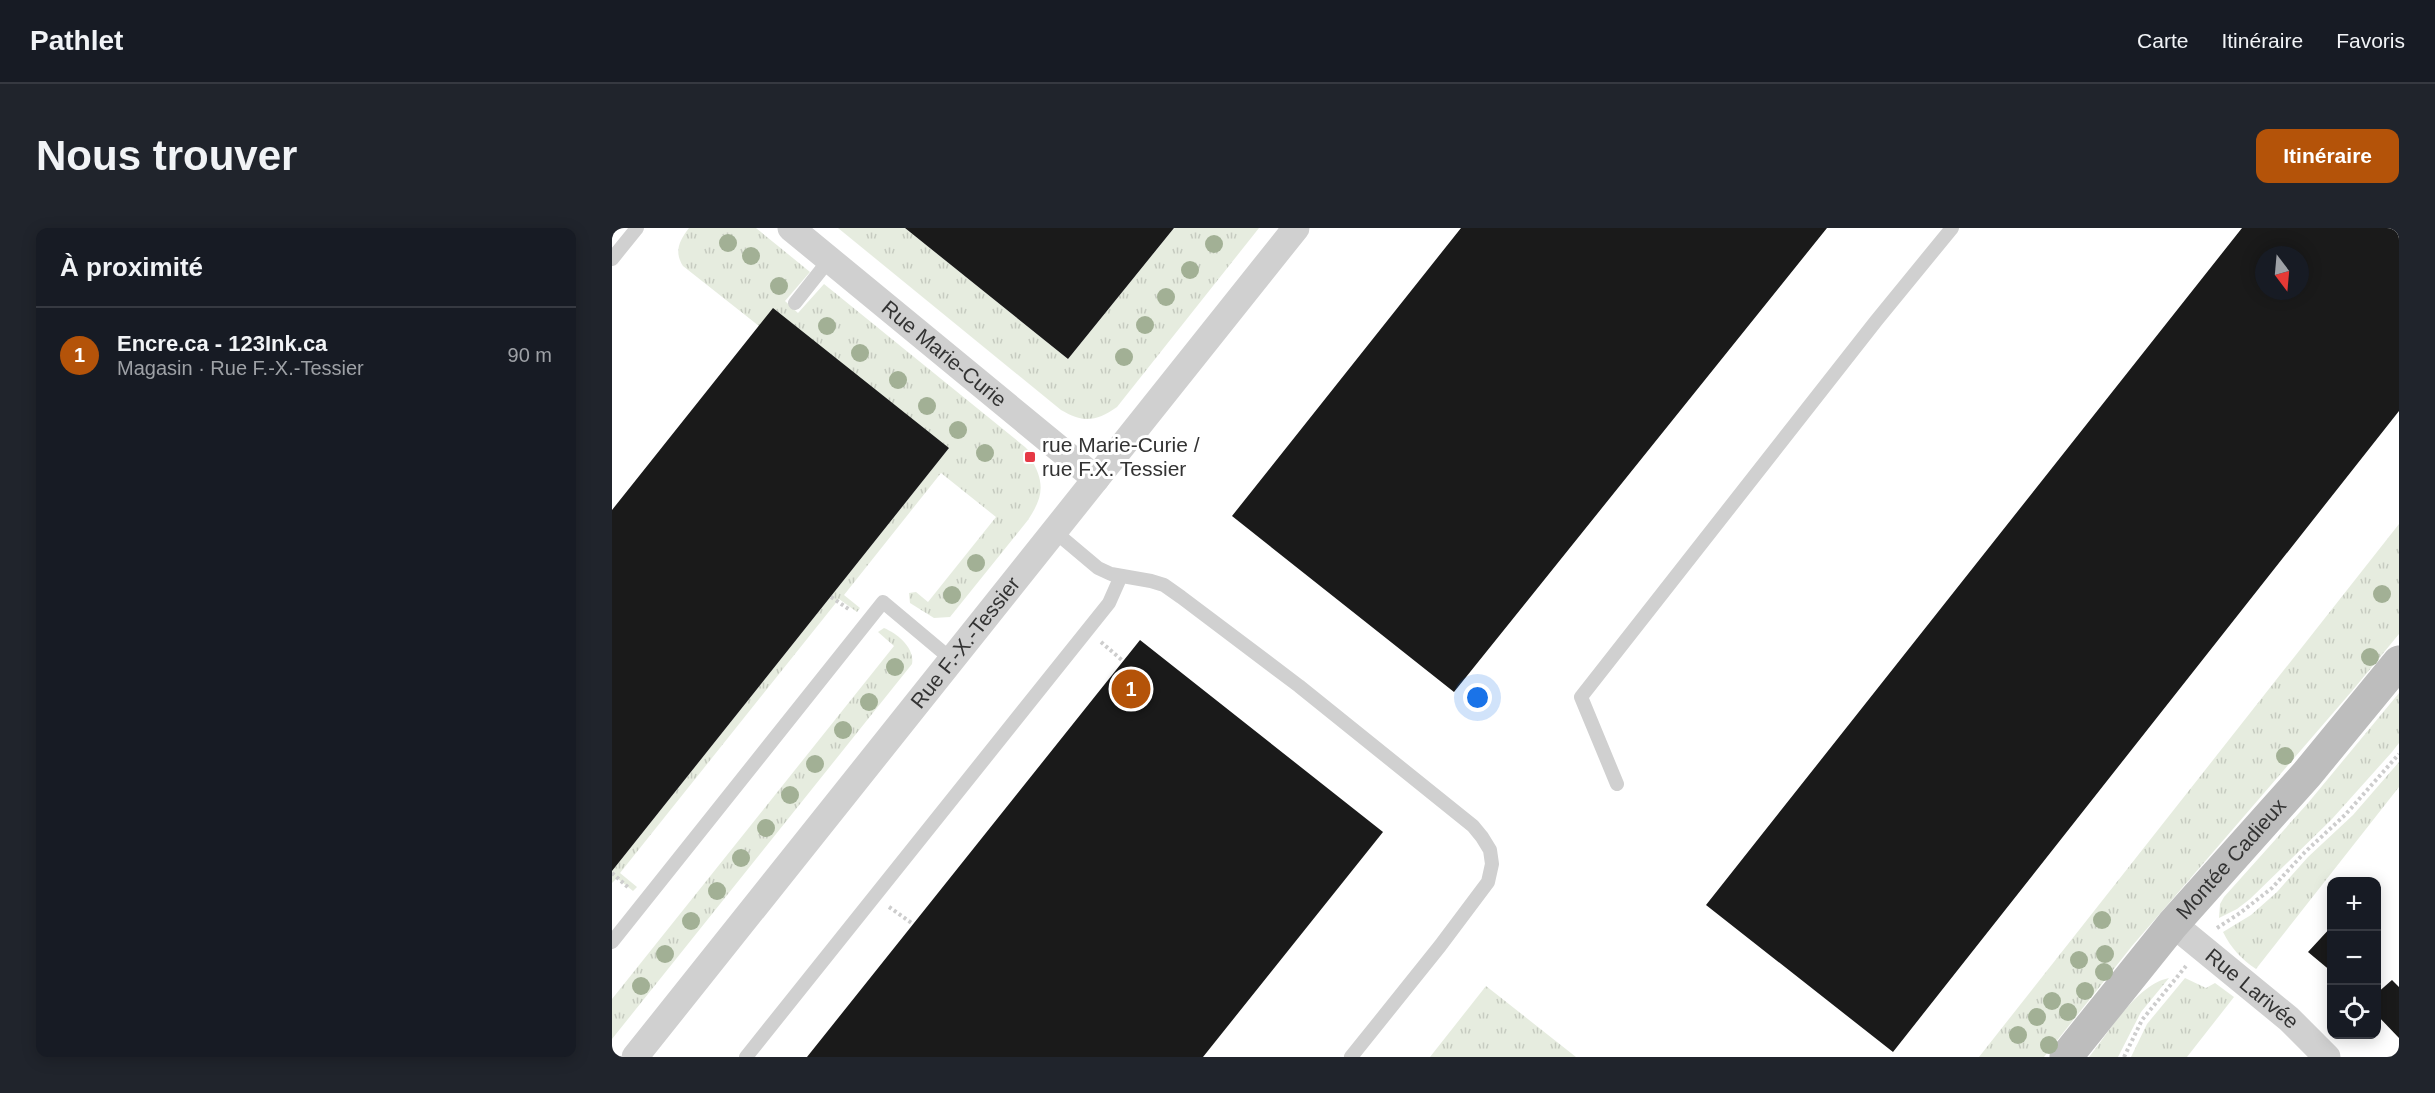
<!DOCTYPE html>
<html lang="fr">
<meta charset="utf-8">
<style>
body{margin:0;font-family:Helvetica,sans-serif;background:#20242c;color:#f1f3f6}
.controls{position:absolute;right:18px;bottom:18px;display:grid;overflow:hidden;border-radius:12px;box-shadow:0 3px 15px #0003}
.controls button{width:54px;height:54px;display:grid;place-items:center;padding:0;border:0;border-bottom:2px solid #363941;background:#171b24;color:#f1f3f6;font:30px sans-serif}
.compass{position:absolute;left:1643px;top:18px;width:54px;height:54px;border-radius:50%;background:#171b24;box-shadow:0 3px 15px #0003;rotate:164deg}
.you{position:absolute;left:866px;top:470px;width:21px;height:21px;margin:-15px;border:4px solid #fff;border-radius:50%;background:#1a73e8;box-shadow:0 0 0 9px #1a73e833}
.badge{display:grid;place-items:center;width:39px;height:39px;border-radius:50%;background:#b45309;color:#fff;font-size:20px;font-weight:700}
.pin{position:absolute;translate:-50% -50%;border:3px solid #fff;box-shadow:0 2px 6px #0006}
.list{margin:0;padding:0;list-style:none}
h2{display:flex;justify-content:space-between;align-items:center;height:78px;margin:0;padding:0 24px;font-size:26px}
h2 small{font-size:20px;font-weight:400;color:#9ea1a6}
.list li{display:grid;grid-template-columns:39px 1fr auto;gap:18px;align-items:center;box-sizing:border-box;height:96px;padding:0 24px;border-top:2px solid #363941}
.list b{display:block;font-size:22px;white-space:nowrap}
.list p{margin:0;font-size:20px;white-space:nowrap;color:#9ea1a6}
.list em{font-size:20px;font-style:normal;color:#9ea1a6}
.icon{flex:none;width:33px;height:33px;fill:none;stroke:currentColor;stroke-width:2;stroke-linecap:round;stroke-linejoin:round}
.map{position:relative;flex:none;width:1787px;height:829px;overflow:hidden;border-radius:12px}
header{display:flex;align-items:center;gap:36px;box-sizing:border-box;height:84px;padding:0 30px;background:#171b24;border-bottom:2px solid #363941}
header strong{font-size:28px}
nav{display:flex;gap:33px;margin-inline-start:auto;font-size:21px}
.intro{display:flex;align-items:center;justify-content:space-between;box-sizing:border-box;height:144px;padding:0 36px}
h1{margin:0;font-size:42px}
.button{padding:15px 27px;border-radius:12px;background:#b45309;color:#fff;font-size:21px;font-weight:700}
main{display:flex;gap:36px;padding:0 36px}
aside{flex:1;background:#171b24;border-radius:12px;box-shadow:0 3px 15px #0003}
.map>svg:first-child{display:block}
.grass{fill:url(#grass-tufts)}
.building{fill:#1a1a1a;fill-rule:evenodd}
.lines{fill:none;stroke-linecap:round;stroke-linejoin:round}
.path{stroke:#cdcdcd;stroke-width:4;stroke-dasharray:3 3;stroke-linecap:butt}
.lane{stroke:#d0d0d0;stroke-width:14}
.street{stroke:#d0d0d0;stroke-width:27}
.secondary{stroke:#bdbdbd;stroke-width:33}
.tree{fill:#a2b095}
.poi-dot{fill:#e63946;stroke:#fff;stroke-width:2}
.labels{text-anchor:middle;stroke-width:6;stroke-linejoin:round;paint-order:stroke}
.street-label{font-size:21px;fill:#333;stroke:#fff}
.poi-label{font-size:21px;fill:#333;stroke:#fff;text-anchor:start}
</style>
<header>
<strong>Pathlet</strong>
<nav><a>Carte</a><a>Itinéraire</a><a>Favoris</a></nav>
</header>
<div class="intro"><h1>Nous trouver</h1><a class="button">Itinéraire</a></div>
<main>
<aside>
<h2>À proximité<small></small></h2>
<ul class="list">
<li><span class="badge">1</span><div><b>Encre.ca - 123Ink.ca</b><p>Magasin · Rue F.-X.-Tessier</p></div><em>90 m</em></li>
</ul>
</aside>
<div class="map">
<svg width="1787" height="829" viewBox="0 0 1787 829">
<defs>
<pattern id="grass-tufts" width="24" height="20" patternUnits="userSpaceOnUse" patternTransform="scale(1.5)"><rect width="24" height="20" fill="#e6ecdf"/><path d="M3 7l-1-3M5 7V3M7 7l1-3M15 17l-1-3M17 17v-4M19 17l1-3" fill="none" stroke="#c6cbc0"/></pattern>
</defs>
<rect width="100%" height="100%" fill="#fff"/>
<!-- grass -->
<path class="grass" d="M77,0H144L198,44L173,73L186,85L212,56L413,219L419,225L418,229C433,254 432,268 416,292L338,389L322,390L298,375L297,365L304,364L316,374L384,289L329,245L232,367L248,380L245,384L227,371L8,645L25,659L21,663L5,650L0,655V643L337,220L147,98L71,38C62,24 67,13 77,0Z
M226,0H293L456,131L562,0H647L505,179C484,194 471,195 449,182Z
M1787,296V406L1740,463L1520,718L1432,829H1367Z
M272,400C286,406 303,420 300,436L0,811V771L282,418L266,404Z
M1787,465V515L1780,524L1720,591L1638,671L1625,681L1607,690L1608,676L1612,669L1696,575Z
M1787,534V559L1644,741C1629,731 1619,720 1611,704L1639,687L1665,664L1696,629L1741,587Z
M1557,750L1529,784L1506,829H1477C1498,803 1524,757 1557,750Z
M1573,750L1594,760L1603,755L1622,769L1575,829H1519L1535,796Z
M874,758L964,829H818Z"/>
<!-- building -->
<path class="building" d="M293,0H562L456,131Z
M849,0H1215L842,464L620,288Z
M1630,0H1787V183L1281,824L1094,677ZM1652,27H1688V63H1652Z
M161,80L337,220L0,643V282Z
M528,412L771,604L591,829H195Z
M1720,698V744L1696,724Z
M1780,752L1787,759V810L1764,786V766Z"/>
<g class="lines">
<!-- path -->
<path class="path" d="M219,369L238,382
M489,414L511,433
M0,645L17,660
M277,679L301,696
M1605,700L1628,685L1660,660L1693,624L1733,587L1787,526
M1512,829L1530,792L1574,738"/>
<!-- lane -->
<path class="lane" d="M0,31L25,0
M183,75L217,32
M442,303L486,340L499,346L539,353L552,357L569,369L687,458L861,598L870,609L878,622L880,636L876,654L828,718L739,829
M1005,556L969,469L1264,93L1340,0
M0,714L271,374L339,431
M134,829L497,375L509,348"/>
<!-- street -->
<g class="street">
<path id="s1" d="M179,0L484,251"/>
<path id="s2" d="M1561,696L1677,791L1715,829"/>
<path id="s3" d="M23,829L684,0"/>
</g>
<!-- secondary -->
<path class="secondary" id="s4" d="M1454,829L1561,696L1695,546L1787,434"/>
</g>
<!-- trees -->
<g class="tree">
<circle cx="116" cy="15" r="9"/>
<circle cx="602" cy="16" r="9"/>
<circle cx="139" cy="28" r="9"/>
<circle cx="578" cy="42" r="9"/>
<circle cx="167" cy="58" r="9"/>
<circle cx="554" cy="69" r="9"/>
<circle cx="533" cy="97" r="9"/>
<circle cx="215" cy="98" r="9"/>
<circle cx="248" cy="125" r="9"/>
<circle cx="512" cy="129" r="9"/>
<circle cx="286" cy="152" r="9"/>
<circle cx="315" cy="178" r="9"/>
<circle cx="346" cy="202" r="9"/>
<circle cx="373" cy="225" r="9"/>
<circle cx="364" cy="335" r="9"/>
<circle cx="1770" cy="366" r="9"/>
<circle cx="340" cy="367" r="9"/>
<circle cx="1758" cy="429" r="9"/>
<circle cx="283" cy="439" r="9"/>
<circle cx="257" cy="474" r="9"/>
<circle cx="231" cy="502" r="9"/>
<circle cx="1673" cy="528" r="9"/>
<circle cx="203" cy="536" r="9"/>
<circle cx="178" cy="567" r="9"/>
<circle cx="154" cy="600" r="9"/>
<circle cx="129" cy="630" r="9"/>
<circle cx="105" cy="663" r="9"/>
<circle cx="1490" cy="692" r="9"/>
<circle cx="79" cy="693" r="9"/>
<circle cx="53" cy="726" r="9"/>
<circle cx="1493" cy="726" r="9"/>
<circle cx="1467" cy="732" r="9"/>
<circle cx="1492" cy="744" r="9"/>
<circle cx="29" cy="758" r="9"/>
<circle cx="1473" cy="763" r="9"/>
<circle cx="1440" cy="773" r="9"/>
<circle cx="1456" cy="784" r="9"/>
<circle cx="1425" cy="789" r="9"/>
<circle cx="1406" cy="807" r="9"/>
<circle cx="1437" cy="817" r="9"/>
</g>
<!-- markers -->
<rect class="poi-dot" x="412" y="223" width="12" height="12" rx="3"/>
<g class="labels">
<!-- street labels -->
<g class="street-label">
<text dy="7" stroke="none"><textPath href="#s1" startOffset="198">Rue Marie-Curie</textPath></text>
<text dy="7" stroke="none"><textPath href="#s3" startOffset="530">Rue F.-X.-Tessier</textPath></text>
<text dy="7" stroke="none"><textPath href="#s4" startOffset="258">Montée Cadieux</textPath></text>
<text dy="7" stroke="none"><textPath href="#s2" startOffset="102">Rue Larivée</textPath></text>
</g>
<!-- poi labels -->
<g class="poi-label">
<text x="430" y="224">rue Marie-Curie /<tspan x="430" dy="24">rue F.X. Tessier</tspan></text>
</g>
</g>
</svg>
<div class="controls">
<button>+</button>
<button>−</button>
<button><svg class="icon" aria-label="locate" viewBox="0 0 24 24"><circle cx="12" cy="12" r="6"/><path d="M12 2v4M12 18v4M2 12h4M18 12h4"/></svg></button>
</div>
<svg class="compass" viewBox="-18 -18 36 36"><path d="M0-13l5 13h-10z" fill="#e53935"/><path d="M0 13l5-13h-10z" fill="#9ea1a6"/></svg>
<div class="you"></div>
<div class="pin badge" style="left:519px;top:461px">1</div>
</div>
</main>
